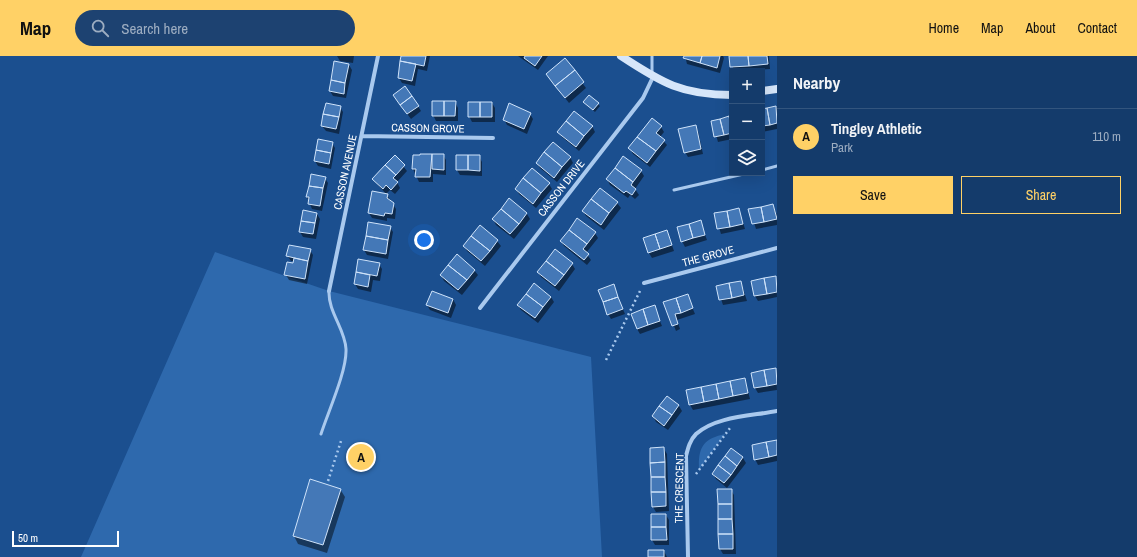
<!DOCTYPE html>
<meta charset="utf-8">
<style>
body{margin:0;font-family:"Archivo Narrow",sans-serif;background:#1d4271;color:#f1f3f6}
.controls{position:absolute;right:12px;top:12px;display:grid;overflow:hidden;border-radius:0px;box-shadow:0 4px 16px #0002}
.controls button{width:36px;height:36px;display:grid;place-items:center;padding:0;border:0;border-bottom:1px solid #33557e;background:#143b6b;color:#f1f3f6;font:20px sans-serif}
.scale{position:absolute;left:12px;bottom:10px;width:107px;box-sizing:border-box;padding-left:4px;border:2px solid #fff;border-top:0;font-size:11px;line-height:14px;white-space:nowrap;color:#fff;-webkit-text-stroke:3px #1b4f8f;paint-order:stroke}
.you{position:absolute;left:424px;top:184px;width:14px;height:14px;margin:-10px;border:3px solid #fff;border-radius:50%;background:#1a73e8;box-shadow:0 0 0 6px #1a73e833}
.badge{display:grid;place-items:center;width:26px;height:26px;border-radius:50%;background:#ffd166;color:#111;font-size:13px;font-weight:700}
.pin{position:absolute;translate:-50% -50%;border:2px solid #fff;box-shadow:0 1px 4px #0006}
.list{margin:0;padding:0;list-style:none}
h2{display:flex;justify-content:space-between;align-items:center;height:52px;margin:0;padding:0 16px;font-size:17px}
h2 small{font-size:13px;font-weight:400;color:#9dadc1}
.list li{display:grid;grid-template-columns:26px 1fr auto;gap:12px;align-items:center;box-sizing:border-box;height:56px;padding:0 16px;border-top:1px solid #33557e}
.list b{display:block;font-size:15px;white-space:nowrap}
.list p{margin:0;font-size:13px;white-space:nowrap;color:#9dadc1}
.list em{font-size:13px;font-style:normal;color:#9dadc1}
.actions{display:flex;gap:8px;padding:12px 16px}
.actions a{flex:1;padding:9px 0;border:1px solid #ffd166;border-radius:0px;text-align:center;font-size:14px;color:#ffd166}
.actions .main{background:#ffd166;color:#111}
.icon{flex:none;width:22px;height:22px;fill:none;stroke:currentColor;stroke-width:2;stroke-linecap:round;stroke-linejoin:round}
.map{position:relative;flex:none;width:777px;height:501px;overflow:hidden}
header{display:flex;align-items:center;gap:24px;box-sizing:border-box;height:56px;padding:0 20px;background:#ffd166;color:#111}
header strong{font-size:19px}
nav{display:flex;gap:22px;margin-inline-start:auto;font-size:14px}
.search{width:280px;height:36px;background:#1d4271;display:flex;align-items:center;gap:10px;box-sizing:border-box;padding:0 14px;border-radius:22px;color:#9dadc1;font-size:15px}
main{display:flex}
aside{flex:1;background:#143b6b}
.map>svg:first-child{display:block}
.green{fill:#2e69ad}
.shadow{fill:#0007}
.building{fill:#4478b7;stroke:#cfe3fa}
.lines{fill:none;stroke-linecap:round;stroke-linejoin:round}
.path{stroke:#a9c9ee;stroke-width:2.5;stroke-dasharray:2 3;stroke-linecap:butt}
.lane{stroke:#a9c9ee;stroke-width:3}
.street{stroke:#a9c9ee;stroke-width:4}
.secondary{stroke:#d6e6fa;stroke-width:8}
.labels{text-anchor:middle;stroke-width:3;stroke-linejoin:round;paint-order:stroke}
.street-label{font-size:11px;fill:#fff;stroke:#1b4f8f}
</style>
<header>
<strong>Map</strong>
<div class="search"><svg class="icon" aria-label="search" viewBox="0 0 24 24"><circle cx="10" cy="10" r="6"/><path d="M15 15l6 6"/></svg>Search here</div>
<nav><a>Home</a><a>Map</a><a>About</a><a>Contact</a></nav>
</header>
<main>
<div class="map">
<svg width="777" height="501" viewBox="0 0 777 501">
<rect width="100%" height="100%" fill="#1b4f8f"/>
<!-- green -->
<path class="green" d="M215,196L329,235L591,301L602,501H81Z
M725,378L699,414C698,391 703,383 725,378Z"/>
<!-- shadow -->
<path class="shadow" d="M337,0H354L353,7L340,5Z
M402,0H430L427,15L418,13L415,30L402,27L399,22Z
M518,0H548L538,14Z
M685,0H723L724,2L720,17L687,8Z
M730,0H769L770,13L734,15Z
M565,4L586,32L569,47L550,23Z
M349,9L352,14L346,42L333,40L330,35Z
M589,40L600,50L595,56L584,46Z
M397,44L418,50L421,55L411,63Z
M455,46L458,52V65H436L433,59Z
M492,47L495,52V66H472L469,60Z
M340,51L343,56L339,78L326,75L322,70Z
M777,51V73L762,76V54Z
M530,58L533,63L527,78L507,69L504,63Z
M732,61V83L718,86L712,65Z
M592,70L595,76L579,95L562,81L559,76Z
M695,70L698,75L703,98L688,101L685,96Z
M661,71L664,76L660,81L667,89L650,111L633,98L630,92Z
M332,87L335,92L331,113L318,110L315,105Z
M443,99L446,104V119L433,118V126H419L413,113L414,100Z
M395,100L407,115L397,126L400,132L395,138L390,134L386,138L373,123Z
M479,100L482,106V120L460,119L457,114Z
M570,101L573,107L557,126L540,112L537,107Z
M624,102L641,115L644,120L635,133L639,139L635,143L630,139L628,142L610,129L607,123Z
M325,122L328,127L322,155L312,153L307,141Z
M549,128L552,133L536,152L519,138L516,133Z
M387,139L396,153L395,163L387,162V165L372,162L369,157Z
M509,144L527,158L530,163L514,183L496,169L493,163Z
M617,147L621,152L604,174L586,160L583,155Z
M773,149L777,159V169L756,173L750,154Z
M739,153L745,173L721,178L715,158Z
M317,158L320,163L316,183L303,181L300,176Z
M700,165L707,184L685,191L682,185Z
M390,171L393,176L388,203L367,199L364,194Z
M480,171L497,185L501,190L485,210L467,195L464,190Z
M667,175L674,195L652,202L649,197Z
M595,177L598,182L586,197L591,204L587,209L564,190L561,185Z
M310,194L313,199L307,228L289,224L286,219L295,205H291L287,199Z
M555,195L572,208L575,213L559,235L541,221L538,216Z
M359,204L379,208L382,213L380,225L373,224L371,236L358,233L355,228Z
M474,214L478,219L462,239L444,225L441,219Z
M776,221L777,241L758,245L755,240Z
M741,226L747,245L723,249L717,231Z
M613,230L625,258L611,263L608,258Z
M687,239L695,258L677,264L680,273L676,275L665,247Z
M551,241L554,246L538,267L521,254L518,249Z
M453,243L456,249L451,262L430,254L427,249Z
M654,251L662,270L640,278L637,273Z
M776,313L777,334L758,337L755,332L752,317Z
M745,324L750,343L693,354L690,349Z
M667,341L679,350L682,355L668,374L656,366L653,360Z
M777,385V405L758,409L755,403Z
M664,393L667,398L669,455L656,456L653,451Z
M731,393L743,402L746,407L727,432L716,423L713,418Z
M340,433L345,441L327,497L298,488L294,480Z
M731,434L734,439L736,498H723L720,493Z
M652,459H666L669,464V489H655L652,484Z
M664,495L667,501H649Z"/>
<!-- building -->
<path class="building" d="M401,0H426L424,10L400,5Z
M525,0H542L535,10L524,2Z
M684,0H702L700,7L683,2Z
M702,0H720L717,12L700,7Z
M729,0H748L749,10L730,11Z
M748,0H767L768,8L749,10Z
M565,2L575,14L555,30L546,18Z
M334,5L349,8L345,27L331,24Z
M400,5L416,8L412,25L398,22Z
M575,14L584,26L565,42L555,30Z
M331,24L345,27L344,38L329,35Z
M405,30L412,40L400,49L393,39Z
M589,39L599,47L593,54L583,46Z
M412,40L419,50L407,58L400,49Z
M432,45H444V60H432Z
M444,45H456L455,60H444Z
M468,46H480V61H468Z
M480,46H492V61H480Z
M326,47L341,50L339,61L323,58Z
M509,47L531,57L524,73L503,64Z
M776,50L777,67L770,69L767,52Z
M767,52L770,69L762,70V53Z
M574,55L593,70L584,80L566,65Z
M323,58L339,61L336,73L321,70Z
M729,60H732V73Z
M729,60L732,77L724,79L720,63Z
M652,62L662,70L656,77L665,84L656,95L637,81Z
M720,63L724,79L714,81L711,65Z
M566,65L584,80L576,91L557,76Z
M696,69L701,93L684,97L678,73Z
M637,81L656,95L647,107L628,92Z
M318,83L333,86L331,97L316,94Z
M553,86L571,101L562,111L544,96Z
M316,94L331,97L329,108L314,105Z
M544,96L562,111L554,122L536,107Z
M420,98H432L430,121H415L416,113H412L413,99H420Z
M432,98H444V114L432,113Z
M395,99L405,109L396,119L385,109Z
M456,99H468V114H456Z
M468,99H480V115L468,114Z
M623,100L642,114L633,126L615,112Z
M385,109L396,119L393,122L398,126L391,134L386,129L383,133L372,123Z
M532,112L550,127L541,137L523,122Z
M615,112L633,126L631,129L636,133L632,139L626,135L624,137L606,123Z
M311,118L326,121L323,132L309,130Z
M523,122L541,137L533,148L515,133Z
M309,130L323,132L320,150L308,148L309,141H306Z
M600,132L618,146L609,157L591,143Z
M372,135L388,138L387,142L394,147L392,158L385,157L384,160L368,157Z
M509,142L527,157L519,168L501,153Z
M591,143L609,157L601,169L582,155Z
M773,148L777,163L764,166L761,151Z
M761,151L764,166L752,168L748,153Z
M739,152L743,168L730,171L727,155Z
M501,153L519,168L510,178L492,163Z
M303,154L317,157L315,167L301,165Z
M727,155L730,171L717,173L714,157Z
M577,162L596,176L587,188L569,174Z
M701,164L705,179L693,182L689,168Z
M301,165L315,167L313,178L299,176Z
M368,166L391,170L388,184L366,180Z
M689,168L693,182L681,186L677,171Z
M480,169L498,184L490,195L471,180Z
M569,174L587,188L583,193L589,198L584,204L560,185Z
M667,174L672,189L660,193L655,178Z
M655,178L660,193L648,197L643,182Z
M366,180L388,184L386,198L363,194Z
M471,180L490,195L481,205L463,190Z
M289,189L311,193L308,205L286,200Z
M555,193L573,207L564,219L546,205Z
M457,198L475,214L467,224L448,209Z
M294,202L308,205L305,223L284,219L287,206L293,207Z
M358,203L380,207L377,220L356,216Z
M546,205L564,219L555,230L537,216Z
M448,209L467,224L458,234L440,219Z
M356,216L370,219L368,231L354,228Z
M776,220L777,236L767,238L764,222Z
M764,222L767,238L754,240L751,225Z
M741,225L744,239L732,242L729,227Z
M534,227L551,241L543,251L526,238Z
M729,227L732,242L719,244L716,230Z
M614,228L618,241L603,246L598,234Z
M432,235L453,243L448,257L426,249Z
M526,238L543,251L535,262L517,249Z
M688,238L693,252L681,257L676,242Z
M618,241L623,253L607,259L603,246Z
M676,242L681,257L675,258L678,268L672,270L663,246Z
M655,249L660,265L648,269L643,253Z
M643,253L648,269L637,273L631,258Z
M776,312L777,328L767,330L764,314Z
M764,314L767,330L754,332L751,317Z
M745,322L748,337L733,340L730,325Z
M730,325L733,340L719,343L716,328Z
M716,328L719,343L704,346L701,331Z
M701,331L704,346L689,349L686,334Z
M667,340L679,349L672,359L659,350Z
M659,350L672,359L664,370L652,360Z
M777,384V399L769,401L766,386Z
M766,386L769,401L754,404L752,389Z
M664,391L665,406L650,407V392Z
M731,392L743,401L737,410L725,400Z
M725,400L737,410L731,419L718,409Z
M665,406V421H651L650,407Z
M718,409L731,419L724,427L712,418Z
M651,421H665L666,436H651Z
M310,423L341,433L323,489L293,480Z
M717,433H732V448H718Z
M651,436H666V450L652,451Z
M718,448H732V463H718Z
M651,458H666V471H651Z
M718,463H732L733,478H718Z
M651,471H666L667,484H651Z
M718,478H733V493H719Z
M648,494H664V501H648Z"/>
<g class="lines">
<!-- path -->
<path class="path" d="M606,304L640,235
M696,418L730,372
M328,425L341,385"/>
<!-- lane -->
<path class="lane" d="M652,0V18
M762,114L777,110
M674,134L748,117
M321,378C328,356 347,315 346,293C345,273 328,256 329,235"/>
<!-- street -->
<path class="street" d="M362,80L493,82
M644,227L777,192
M329,235L378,0
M480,252L643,42L653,21
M688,501L686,400C688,392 690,384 696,378C716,360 752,360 777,355"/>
<!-- secondary -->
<path class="secondary" d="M621,0C662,27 682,39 732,39
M762,35L777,33"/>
</g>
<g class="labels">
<!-- street labels -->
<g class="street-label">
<text transform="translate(428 72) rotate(1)" y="4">CASSON GROVE</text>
<text transform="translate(345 116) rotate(-78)" y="4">CASSON AVENUE</text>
<text transform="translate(561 132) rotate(-52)" y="4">CASSON DRIVE</text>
<text transform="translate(708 200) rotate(-15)" y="4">THE GROVE</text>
<text transform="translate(679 432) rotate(-89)" y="4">THE CRESCENT</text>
</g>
</g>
</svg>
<div class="controls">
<button>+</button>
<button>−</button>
<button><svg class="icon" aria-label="layers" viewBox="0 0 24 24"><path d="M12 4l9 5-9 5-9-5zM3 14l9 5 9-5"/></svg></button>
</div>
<div class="scale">50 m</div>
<div class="you"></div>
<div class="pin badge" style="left:361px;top:401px">A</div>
</div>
<aside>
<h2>Nearby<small></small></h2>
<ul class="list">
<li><span class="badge">A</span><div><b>Tingley Athletic</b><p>Park</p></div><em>110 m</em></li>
</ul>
<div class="actions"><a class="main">Save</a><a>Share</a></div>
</aside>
</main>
